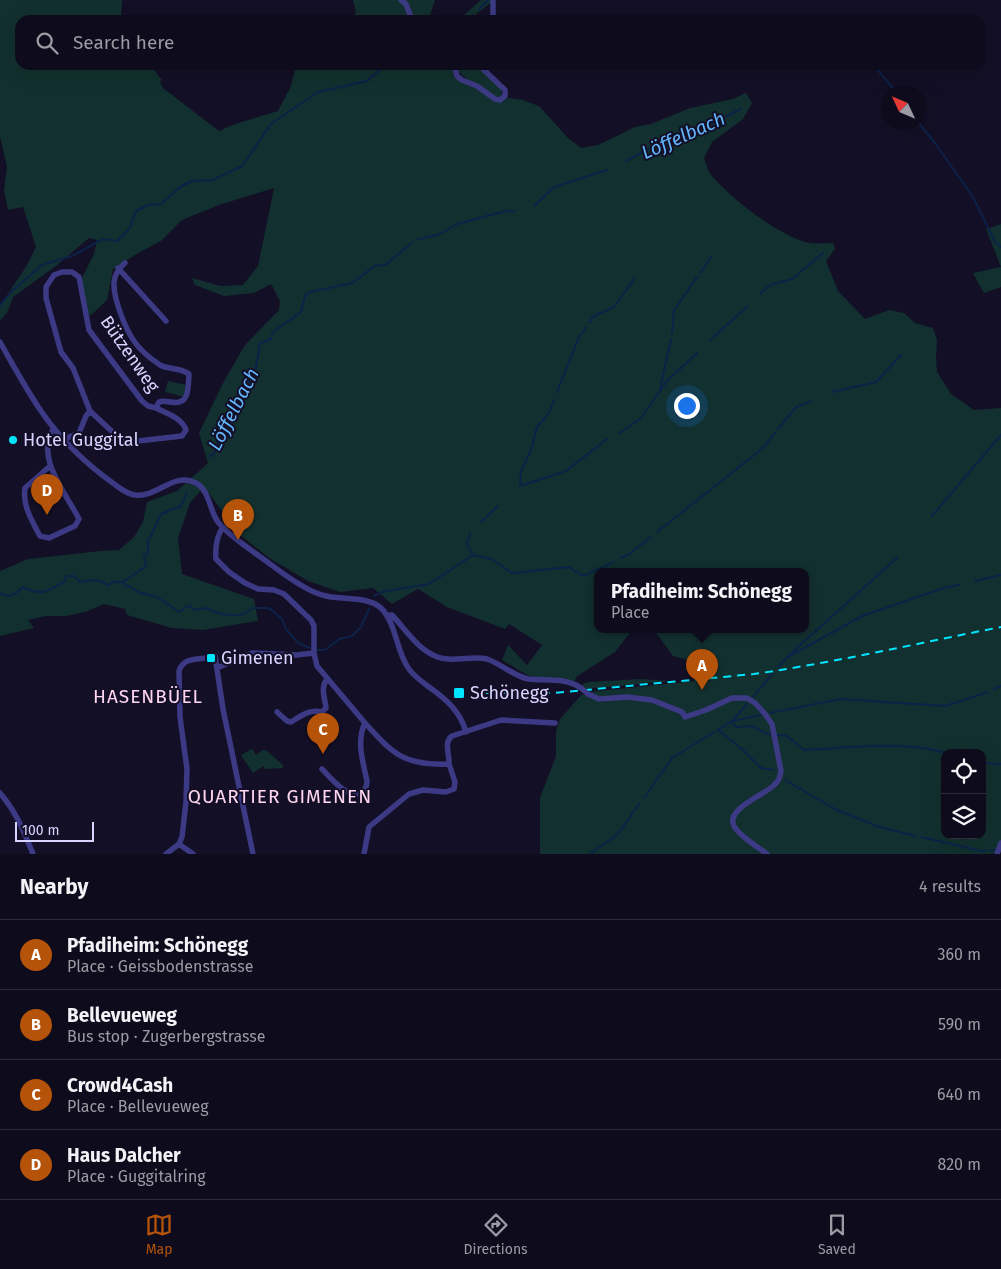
<!DOCTYPE html>
<meta charset="utf-8">
<style>
body{margin:0;font-family:"Fira Sans",sans-serif;background:#171425;color:#f1f3f6}
.controls{position:absolute;right:15px;bottom:15px;display:grid;overflow:hidden;border-radius:10px;box-shadow:0 5px 20px #0002}
.controls button{width:45px;height:45px;display:grid;place-items:center;padding:0;border:0;border-bottom:1px solid #2e2b3b;background:#0e0b1c;color:#f1f3f6;font:25px sans-serif}
.compass{position:absolute;left:881px;top:85px;width:45px;height:45px;border-radius:50%;background:#0e0b1c;box-shadow:0 5px 20px #0002;rotate:314deg}
.scale{position:absolute;left:15px;bottom:12px;width:79px;box-sizing:border-box;padding-left:5px;border:2px solid #d9d4ff;border-top:0;font-size:14px;line-height:18px;white-space:nowrap;color:#d9d4ff;-webkit-text-stroke:4px #130f26;paint-order:stroke}
.you{position:absolute;left:686px;top:405px;width:18px;height:18px;margin:-12px;border:4px solid #fff;border-radius:50%;background:#1a73e8;box-shadow:0 0 0 8px #1a73e833}
.badge{display:grid;place-items:center;width:32px;height:32px;border-radius:50%;background:#b45309;color:#fff;font-size:16px;font-weight:700}
.pin{position:absolute;translate:-50% -41px;filter:drop-shadow(0 1px 2px #0008)}
.pin::after{content:'';position:absolute;top:26px;width:18px;height:15px;background:inherit;clip-path:polygon(0 0,100% 0,50% 100%)}
.popup{position:absolute;left:594px;top:568px;width:215px;height:65px;box-sizing:border-box;display:grid;place-content:center;border-radius:10px;background:#0e0b1c;filter:drop-shadow(0 1px 4px #0005);font-size:16px;white-space:nowrap;color:#9b9ba3}
.popup b{font-size:19px;color:#f1f3f6}
.popup::after{content:'';position:absolute;left:50%;top:100%;margin-left:-10px;border:10px solid transparent;border-top-color:#0e0b1c}
.list{margin:0;padding:0;list-style:none}
h2{display:flex;justify-content:space-between;align-items:center;height:65px;margin:0;padding:0 20px;font-size:21px}
h2 small{font-size:16px;font-weight:400;color:#9b9ba3}
.list li{display:grid;grid-template-columns:32px 1fr auto;gap:15px;align-items:center;box-sizing:border-box;height:70px;padding:0 20px;border-top:1px solid #2e2b3b}
.list b{display:block;font-size:19px;white-space:nowrap}
.list p{margin:0;font-size:16px;white-space:nowrap;color:#9b9ba3}
.list em{font-size:16px;font-style:normal;color:#9b9ba3}
.icon{flex:none;width:28px;height:28px;fill:none;stroke:currentColor;stroke-width:2;stroke-linecap:round;stroke-linejoin:round}
.map{position:relative;flex:none;width:1001px;height:854px;overflow:hidden}
.search{position:absolute;background:#0e0b1c;box-shadow:0 5px 20px #0002;left:15px;right:15px;top:15px;height:55px;display:flex;align-items:center;gap:12px;box-sizing:border-box;padding:0 18px;border-radius:15px;color:#9b9ba3;font-size:19px}
.sheet{height:345px;background:#0e0b1c}
nav{display:flex;justify-content:space-around;align-items:center;box-sizing:border-box;height:70px;border-top:1px solid #2e2b3b;background:#0e0b1c;font-size:14px;color:#9b9ba3}
nav a{display:grid;justify-items:center;gap:2px}
nav .on{color:#b45309}
.map>svg:first-child{display:block}
.green{fill:#12302f;fill-rule:evenodd}
.lines{fill:none;stroke-linecap:round;stroke-linejoin:round}
.stream{stroke:#0c2248;stroke-width:2}
.minor{stroke:#3d3a85;stroke-width:5.5}
.rail{stroke:#00e5ff;stroke-width:2;stroke-dasharray:8 6;stroke-linecap:butt}
.minor-bridge{stroke:#3d3a85;stroke-width:5.5}
.poi-dot{fill:#00e5ff;stroke:#130f26;stroke-width:2}
.labels{text-anchor:middle;stroke-width:4;stroke-linejoin:round;paint-order:stroke}
.street-label{font-size:18px;fill:#d9d4ff;stroke:#130f26}
.poi-label{font-size:18px;fill:#d9d4ff;stroke:#130f26;text-anchor:start}
.water-label{font-size:19px;font-style:italic;fill:#62b6ff;stroke:#130f26}
.neighbourhood-label{font-size:19px;letter-spacing:1px;fill:#ffd6f0;stroke:#130f26}
</style>
<div class="map">
<svg width="1001" height="854" viewBox="0 0 1001 854">
<rect width="100%" height="100%" fill="#130f26"/>
<!-- green -->
<path class="green" d="M0,0H122L121,20H20V65H150L162,80L160,82L163,88L219,131L235,124L278,111L291,86L296,65H452L454,76L477,88L491,99L499,102L508,98L523,100L536,105L540,107L568,138L581,148L598,145L635,127L651,124L690,108L733,99L746,93L752,103L743,119L712,142L704,158C706,162 707,168 709,172C725,194 783,240 810,243C817,244 826,243 833,243L835,249L826,261L838,291L865,319L889,310L904,313L915,323L933,328L937,340L936,357L937,372L951,394L974,410L1001,408V848L992,854H540V798L556,756V732L560,719L582,694L603,702L623,698L648,701L681,713L683,711C668,705 653,698 637,696C622,695 602,701 589,692L694,681L698,670L696,662L673,656L656,633L651,629H806V571H598V629H633L615,652L576,677L575,681L529,676L502,660L508,645L527,665L542,645L509,624L505,629L447,607L418,589L392,604L373,588L340,592L308,581L269,558L240,535L204,487L190,503L178,538L182,574L254,599L258,621L203,630L172,628L127,615L125,609L104,604L88,611L66,616H46L28,620L34,628L0,636V571L28,559L100,551L119,550L134,537L143,522L147,502L177,491L208,463L199,433L223,383L245,345L279,310L280,301L271,284L254,293L224,296L195,285L192,278L221,286L243,285L258,266L274,188L219,205L182,220L161,241L135,255L113,269L107,300L90,316L83,304L82,278L94,254L97,240L89,238L56,266L13,297L7,313L0,321V306L27,265L36,247L23,207L8,210L4,191L7,167L0,137ZM945,753H982V835H945Z
M353,0H435L430,15L463,16L481,0H495L476,14L480,20H353L356,12Z
M456,65H479C484,76 496,81 502,91L501,97L495,96C484,89 457,77 456,65Z
M1001,224V287L984,293L973,273L1001,267L986,229Z
M168,381L187,385L184,397L165,392Z
M641,679L670,681L586,689L582,686L584,683L589,682Z
M252,749L256,755L263,750L267,751L283,765V768L265,769L264,766L253,773L241,755Z"/>
<g class="lines">
<!-- stream -->
<path class="stream" d="M479,9L488,0
M467,20L473,15
M868,65L872,68L877,69L896,92
M918,122L935,143L973,197L995,242L1001,247
M626,161L673,136L694,132L741,109
M534,206L554,187L607,170
M418,239L438,235L457,224L506,211H514
M700,273L712,256
M760,294L770,285L792,279L823,253
M0,305L12,291L42,265L72,256L103,239L117,241L129,229L136,211L148,205L161,204L180,187L192,181L213,180L242,166L271,124L318,92L367,81L386,65
M589,323L594,316L614,307L634,279
M672,334L674,310L697,277
M710,340L748,306
M660,390L671,339
M557,392L579,337L586,327
M832,392L876,382L901,355
M554,400L549,413L537,427L531,450L521,471L520,486L566,471L607,439
M778,429L796,407L811,401
M620,433L641,418L667,381L697,353
M209,456L213,455L217,448L219,433L228,424L238,399L255,373L260,343L271,339L273,332L301,312L305,296L310,292L352,283L375,266L385,265L412,243
M932,516L1001,435
M481,522L498,506
M657,532L763,448L775,433
M473,555L492,559L512,573L569,567L583,576L614,562
M621,558L629,554L651,537
M975,581L1001,575
M123,582L126,586H129L138,592L157,597L179,612L189,605L195,610L208,608C215,614 237,618 246,613C246,613 252,608 252,608H269L282,619L286,629L298,643L310,648
M0,593C10,600 15,594 23,587C42,596 47,592 64,582L65,578L67,576H74L80,582C91,580 98,578 107,585L114,582H123L146,566L144,556L148,553V539L151,536L161,514L181,506L187,493
M374,596L382,592L429,584L473,555L467,545L470,533
M317,650H325L339,639L352,636L361,627L369,609
M788,656L898,557
M778,667L786,658L862,616L944,588L959,585
M994,689L1001,686
M753,697L772,674
M747,704L732,721L718,730L742,749L761,768L774,770
M770,713L841,699L945,706L988,692
M761,715L732,721L736,727L752,726L767,734L787,736L804,750C851,748 901,740 946,753
M982,763L1001,764
M785,780L835,809L879,827L916,836
M644,798L672,758L714,732
M921,837L982,851L987,850
M991,850H994
M590,854L618,834L639,804"/>
<!-- minor -->
<path class="minor" d="M401,0L406,4L412,20
M493,20V0
M454,65L457,76L462,80L477,86L495,99L500,100L505,96V90L484,70L481,65
M125,263C119,268 115,273 114,282C113,298 125,328 134,341C140,350 151,359 160,365C169,370 179,367 189,374C188,387 190,406 171,402C166,402 164,400 159,402L156,408C168,414 182,418 186,430L182,436L129,442L119,438L90,411L73,368L61,352L46,298V287L54,275L62,272H72L79,277L89,330L142,401L148,406L156,408
M118,268L166,321
M0,342C13,365 26,389 41,411C58,436 81,459 106,478C115,484 125,494 135,495C157,498 174,471 196,483C210,491 209,510 218,522C229,536 245,545 259,556C272,565 285,576 299,584C307,589 317,594 326,596C343,600 368,596 381,608C396,623 396,649 407,666C412,675 421,681 429,687C446,699 460,711 466,732
M64,439L79,433L86,416L90,411
M50,466L25,488C22,505 32,521 40,536L49,538L75,526L79,519C66,493 34,457 54,428
M223,527C216,537 215,547 216,559L229,572L245,583L258,589L274,590L284,594L311,620L314,626V653L317,666L365,723C356,741 363,762 367,781C367,785 366,789 362,792C350,802 330,777 322,769
M387,615H392C408,632 423,658 448,659C461,660 475,656 487,659C501,664 514,676 528,679C546,681 565,677 581,688
M217,668L252,653L296,655L314,653
M588,694L599,699L627,697L652,700L682,712L685,717L706,710L732,698H747L755,703L765,714L772,724L781,771C780,777 779,781 774,785C765,795 725,809 734,826C739,836 758,847 767,854
M277,712L287,721L291,722C302,715 310,709 322,712L326,708C325,698 320,688 327,679
M365,723C393,754 404,766 449,764C450,754 443,743 452,736L501,720L555,723
M0,793C17,813 23,830 33,854
M179,844L193,854
M166,854L179,844L182,837L186,802L187,769L180,717L179,671C184,655 202,661 215,656L223,709L253,854
M364,854L369,827L409,794L423,790L446,792L454,789L455,782L449,764
M997,854L1001,843"/>
<!-- rail -->
<path class="rail" d="M472,693H554L754,674C837,662 919,643 1001,627"/>
<!-- minor-bridge -->
<path class="minor-bridge" d="M581,688L588,694"/>
</g>
<!-- markers -->
<g class="poi-dot">
<circle cx="13" cy="440" r="5"/>
<rect x="206" y="653" width="10" height="10" rx="2.5"/>
<rect x="453" y="687" width="12" height="12" rx="2.5"/>
</g>
<g class="labels">
<!-- street labels -->
<g class="street-label">
<text transform="translate(130 354) rotate(55)" y="6">Bützenweg</text>
</g>
<!-- poi labels -->
<g class="poi-label">
<text x="23" y="446">Hotel Guggital</text>
<text x="221" y="664">Gimenen</text>
<text x="470" y="699">Schönegg</text>
</g>
<!-- water labels -->
<g class="water-label">
<text transform="translate(683 135) rotate(-24)" y="7">Löffelbach</text>
<text transform="translate(233 409) rotate(-63)" y="7">Löffelbach</text>
</g>
<!-- neighbourhood labels -->
<g class="neighbourhood-label">
<text x="148" y="703">HASENBÜEL</text>
<text x="280" y="803">QUARTIER GIMENEN</text>
</g>
</g>
</svg>
<div class="controls">
<button><svg class="icon" aria-label="locate" viewBox="0 0 24 24"><circle cx="12" cy="12" r="6"/><path d="M12 2v4M12 18v4M2 12h4M18 12h4"/></svg></button>
<button><svg class="icon" aria-label="layers" viewBox="0 0 24 24"><path d="M12 4l9 5-9 5-9-5zM3 14l9 5 9-5"/></svg></button>
</div>
<svg class="compass" viewBox="-18 -18 36 36"><path d="M0-13l5 13h-10z" fill="#e53935"/><path d="M0 13l5-13h-10z" fill="#9b9ba3"/></svg>
<div class="scale">100 m</div>
<div class="you"></div>
<div class="pin badge" style="left:702px;top:690px">A</div>
<div class="popup"><b>Pfadiheim: Schönegg</b>Place</div>
<div class="pin badge" style="left:238px;top:540px">B</div>
<div class="pin badge" style="left:323px;top:754px">C</div>
<div class="pin badge" style="left:47px;top:515px">D</div>
<div class="search"><svg class="icon" aria-label="search" viewBox="0 0 24 24"><circle cx="10" cy="10" r="6"/><path d="M15 15l6 6"/></svg>Search here</div>
</div>
<section class="sheet">
<h2>Nearby<small>4 results</small></h2>
<ul class="list">
<li><span class="badge">A</span><div><b>Pfadiheim: Schönegg</b><p>Place · Geissbodenstrasse</p></div><em>360 m</em></li>
<li><span class="badge">B</span><div><b>Bellevueweg</b><p>Bus stop · Zugerbergstrasse</p></div><em>590 m</em></li>
<li><span class="badge">C</span><div><b>Crowd4Cash</b><p>Place · Bellevueweg</p></div><em>640 m</em></li>
<li><span class="badge">D</span><div><b>Haus Dalcher</b><p>Place · Guggitalring</p></div><em>820 m</em></li>
</ul>
</section>
<nav>
<a class="on"><svg class="icon" aria-label="map" viewBox="0 0 24 24"><path d="M3 6l6-2 6 2 6-2v14l-6 2-6-2-6 2zM9 4v14M15 6v14"/></svg>Map</a>
<a><svg class="icon" aria-label="directions" viewBox="0 0 24 24"><path d="M12 3l9 9-9 9-9-9zM9 14v-3h6M13 9l2 2-2 2"/></svg>Directions</a>
<a><svg class="icon" aria-label="saved" viewBox="0 0 24 24"><path d="M7 4h10v16l-5-4-5 4z"/></svg>Saved</a>
</nav>
